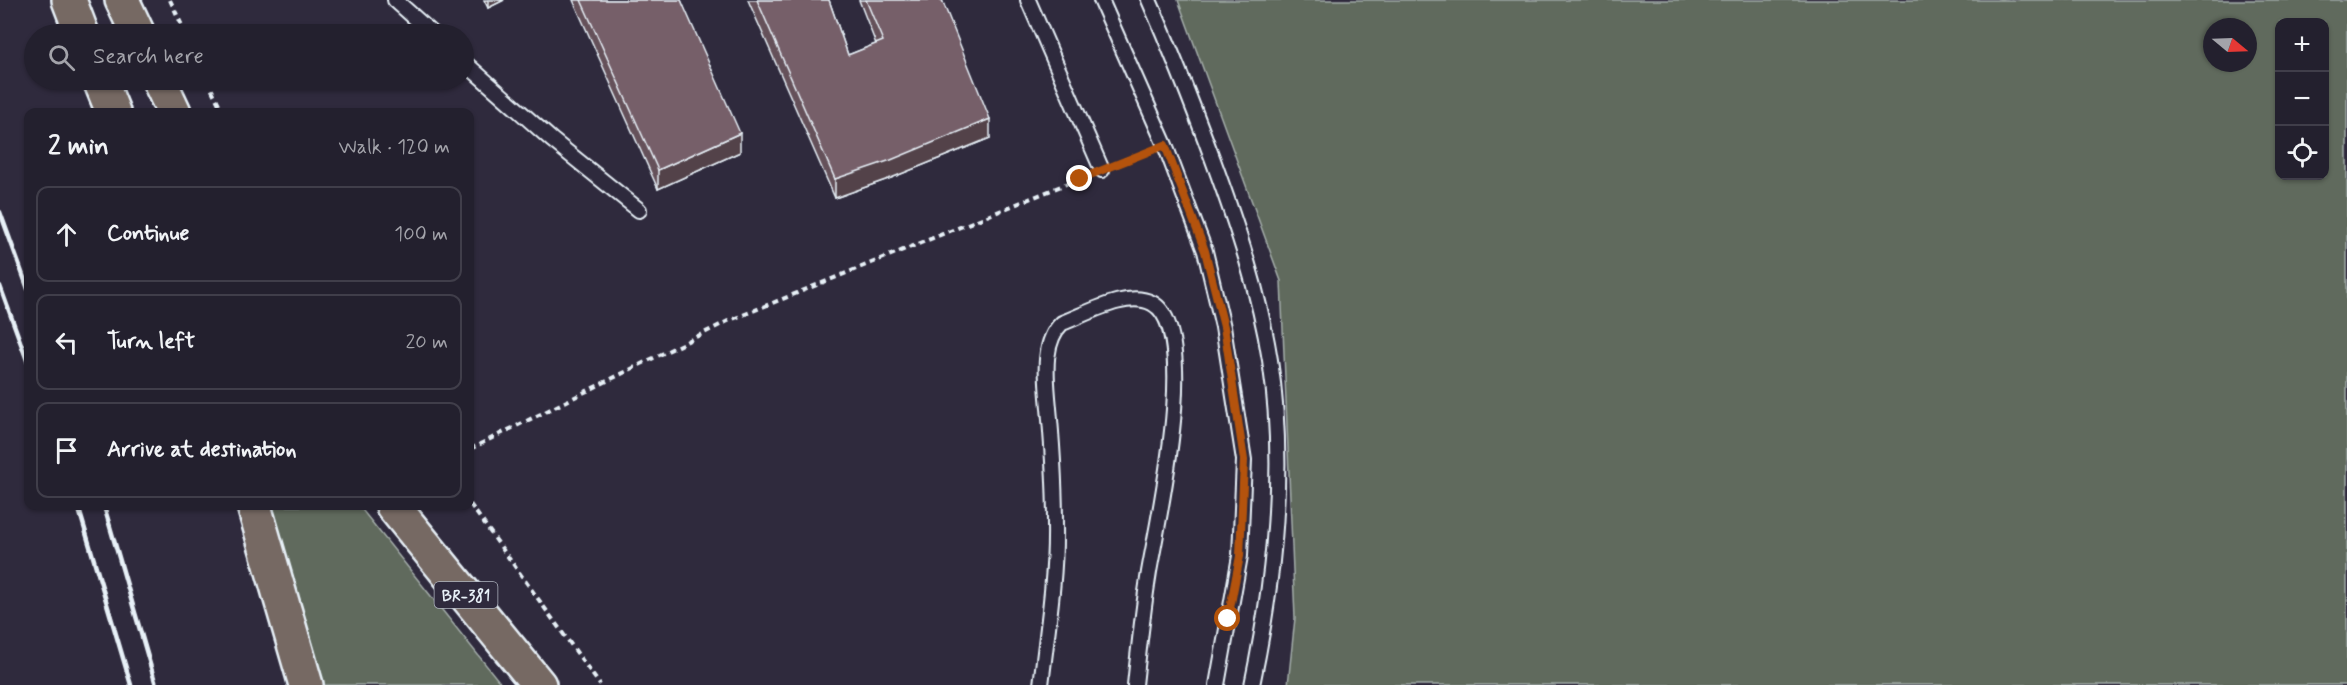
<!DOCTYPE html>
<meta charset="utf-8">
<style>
body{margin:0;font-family:Mynerve,sans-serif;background:#2b2836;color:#f1f3f6}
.controls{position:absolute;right:18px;top:18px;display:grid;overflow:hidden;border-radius:12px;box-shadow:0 2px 4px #0004}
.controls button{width:54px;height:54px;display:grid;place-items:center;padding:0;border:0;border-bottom:2px solid #403e4a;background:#23202e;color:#f1f3f6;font:30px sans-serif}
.compass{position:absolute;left:2203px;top:18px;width:54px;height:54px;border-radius:50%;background:#23202e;box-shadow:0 2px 4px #0004;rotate:109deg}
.stop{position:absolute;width:18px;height:18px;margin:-14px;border:4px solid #b45309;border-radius:50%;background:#fff}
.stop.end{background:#b45309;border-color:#fff;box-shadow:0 2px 6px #0008}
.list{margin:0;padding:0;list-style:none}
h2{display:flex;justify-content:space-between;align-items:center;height:78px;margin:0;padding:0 24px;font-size:26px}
h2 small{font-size:20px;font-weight:400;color:#a3a3aa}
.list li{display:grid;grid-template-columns:39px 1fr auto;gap:18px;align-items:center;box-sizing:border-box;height:96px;margin:0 12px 12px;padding:0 12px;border:2px solid #403e4a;border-radius:12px}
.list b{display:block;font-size:22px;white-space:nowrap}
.list em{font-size:20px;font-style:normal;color:#a3a3aa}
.icon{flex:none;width:33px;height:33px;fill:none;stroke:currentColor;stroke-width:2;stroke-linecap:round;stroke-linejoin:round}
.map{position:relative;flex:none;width:2347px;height:685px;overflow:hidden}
.search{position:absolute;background:#23202e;box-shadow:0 2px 4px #0004;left:24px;top:24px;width:450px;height:66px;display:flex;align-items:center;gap:15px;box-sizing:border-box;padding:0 21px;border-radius:33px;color:#a3a3aa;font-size:22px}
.panel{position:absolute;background:#23202e;box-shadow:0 2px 4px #0004;left:24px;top:108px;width:450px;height:402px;border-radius:12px}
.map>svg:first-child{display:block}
.green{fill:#616a5d;stroke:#a4aeaa;stroke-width:1.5;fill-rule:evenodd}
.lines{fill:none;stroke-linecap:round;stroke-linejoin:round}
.service-casing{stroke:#e8f1f8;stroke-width:18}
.trunk-casing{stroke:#e8f1f8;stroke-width:38}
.path{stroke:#e8f1f8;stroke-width:4;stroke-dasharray:6 4.5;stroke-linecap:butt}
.service{stroke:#2f2a3d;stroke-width:14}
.trunk{stroke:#766964;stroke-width:33}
.rail{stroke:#e8f1f8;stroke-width:4.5}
.wall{fill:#65515a;stroke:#e8f1f8;stroke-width:1.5}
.shaded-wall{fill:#53424a;stroke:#e8f1f8;stroke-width:1.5}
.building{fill:#765e69;stroke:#e8f1f8;stroke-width:1.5}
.route{stroke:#b45309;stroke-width:8}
.labels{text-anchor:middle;stroke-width:6;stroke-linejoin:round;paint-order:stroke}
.shield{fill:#2f2a3d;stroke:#b0b5c0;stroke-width:1.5}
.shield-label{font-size:16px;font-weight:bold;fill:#e8f1f8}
</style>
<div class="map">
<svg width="2347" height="685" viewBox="0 0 2347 685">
<rect width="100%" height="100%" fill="#2f2a3d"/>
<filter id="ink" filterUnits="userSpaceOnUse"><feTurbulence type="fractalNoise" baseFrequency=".0167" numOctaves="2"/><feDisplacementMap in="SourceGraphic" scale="12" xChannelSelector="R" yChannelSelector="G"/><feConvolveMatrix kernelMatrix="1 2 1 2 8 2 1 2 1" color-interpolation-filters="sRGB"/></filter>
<g filter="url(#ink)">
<!-- green -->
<path class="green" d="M1178,0H2347V685H1288L1295,618L1281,281ZM2280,22H2324V176H2280ZM2212,27H2248V63H2212Z
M268,506H359L502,685H322Z"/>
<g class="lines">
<!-- service casing -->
<g class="service-casing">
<path id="service" d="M395,0L433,34
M1028,0L1102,170
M1101,0L1165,145L1205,251L1223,327L1244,460L1240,556L1217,685
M1149,0C1172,52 1193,106 1213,160C1237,226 1259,291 1270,360C1286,466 1274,581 1252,685
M464,62L552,140L639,210
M1041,685C1047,632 1056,578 1055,525C1055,482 1052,439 1048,397C1046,373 1043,341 1062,323C1087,314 1127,290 1152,303C1202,329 1157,524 1149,572C1143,609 1139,647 1135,685"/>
</g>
<!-- trunk casing -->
<g class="trunk-casing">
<path id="trunk" d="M69,0L82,34
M122,0L138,34
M100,80L113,112
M159,80L174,112
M254,506L306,685
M393,506L539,685"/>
</g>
<!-- path -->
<path class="path" d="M170,0L186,34
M207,80L223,112
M1124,161L1143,154
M470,449L728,321L1081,178
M470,504L600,685"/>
<!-- service -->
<use href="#service" class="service"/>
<!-- trunk -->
<use href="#trunk" class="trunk"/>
<!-- rail -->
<path class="rail" d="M0,212L28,289
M0,286L28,363
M78,506L131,685
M104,506L156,685"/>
</g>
<!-- wall -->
<path class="wall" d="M484,0H504L488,8Z
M573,0H681L740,152L658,189Z
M748,0H829L848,55L876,44L859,0H942L990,138L891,178L835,198Z"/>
<!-- shaded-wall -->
<path class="shaded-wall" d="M488,0H504L488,8Z
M990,119V138L891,178L835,198V179Z
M740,133V152L658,189V170Z"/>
<!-- building -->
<path class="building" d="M581,0H681L740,133L658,170Z
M757,0H829L848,55L883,41L866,0H942L990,119L891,160L835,179Z"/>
</g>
<g class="lines" filter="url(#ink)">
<!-- route -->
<path class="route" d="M1080,179L1165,145L1205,251L1224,327L1244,460L1240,556L1228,619"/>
</g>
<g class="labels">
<!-- shield labels -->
<rect class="shield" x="434.5" y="582" width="63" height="26" rx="4.5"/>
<g class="shield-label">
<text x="466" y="601">BR-381</text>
</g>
</g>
</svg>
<div class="controls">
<button>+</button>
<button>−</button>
<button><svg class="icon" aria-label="locate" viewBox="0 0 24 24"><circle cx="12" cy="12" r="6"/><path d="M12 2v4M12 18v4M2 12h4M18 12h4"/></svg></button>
</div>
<svg class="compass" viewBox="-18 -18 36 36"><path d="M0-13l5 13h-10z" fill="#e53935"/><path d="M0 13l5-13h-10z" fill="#a3a3aa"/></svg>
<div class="stop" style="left:1228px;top:619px"></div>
<div class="stop end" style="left:1080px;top:179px"></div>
<div class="search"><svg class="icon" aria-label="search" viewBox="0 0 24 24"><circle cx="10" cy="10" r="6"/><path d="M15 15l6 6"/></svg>Search here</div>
<section class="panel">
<h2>2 min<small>Walk · 120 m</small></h2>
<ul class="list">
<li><svg class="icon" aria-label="ahead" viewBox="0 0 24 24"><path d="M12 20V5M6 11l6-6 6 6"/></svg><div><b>Continue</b></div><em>100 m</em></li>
<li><svg class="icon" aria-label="left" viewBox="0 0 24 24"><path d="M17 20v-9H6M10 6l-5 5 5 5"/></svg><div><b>Turn left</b></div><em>20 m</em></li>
<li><svg class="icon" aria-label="arrive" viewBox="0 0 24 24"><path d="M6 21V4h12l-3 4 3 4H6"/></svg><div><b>Arrive at destination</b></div></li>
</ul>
</section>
</div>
